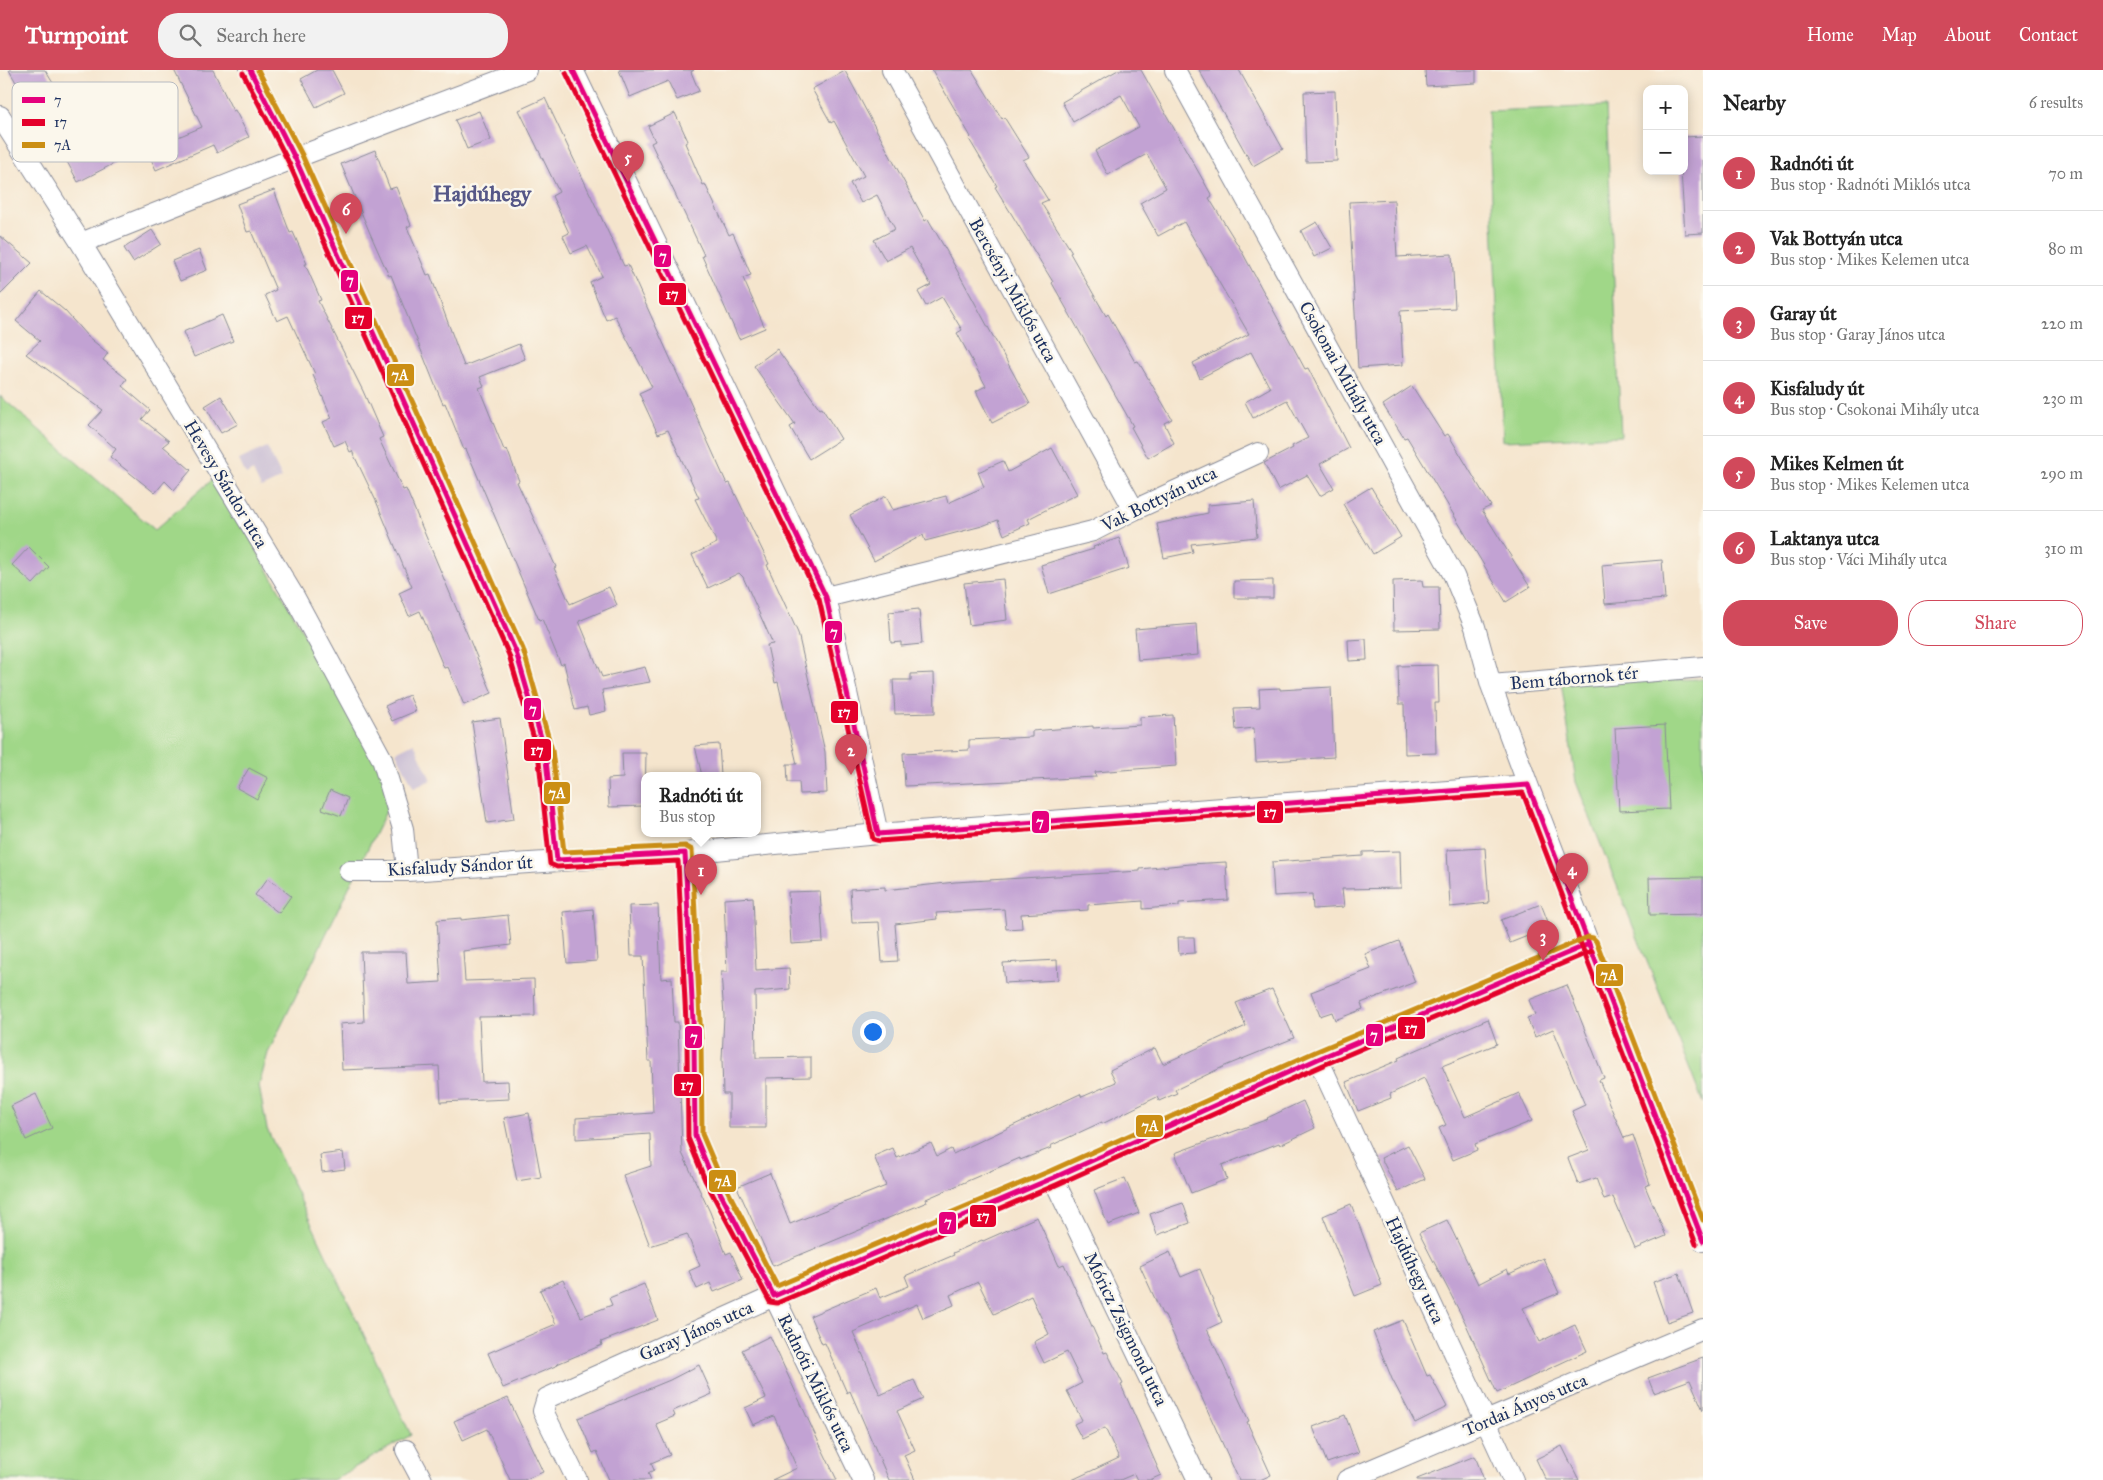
<!DOCTYPE html>
<meta charset="utf-8">
<style>
body{margin:0;font-family:"IM FELL Great Primer",serif;background:#f2f2f2;color:#222}
.controls{position:absolute;right:15px;top:15px;display:grid;overflow:hidden;border-radius:10px;box-shadow:0 2px 12px #0003}
.controls button{width:45px;height:45px;display:grid;place-items:center;padding:0;border:0;border-bottom:1px solid #e0e0e0;background:#fff;color:#222;font:25px sans-serif}
.you{position:absolute;left:872px;top:961px;width:18px;height:18px;margin:-12px;border:4px solid #fff;border-radius:50%;background:#1a73e8;box-shadow:0 0 0 8px #1a73e833}
.badge{display:grid;place-items:center;width:32px;height:32px;border-radius:50%;background:#d1495b;color:#fff;font-size:16px;font-weight:700}
.pin{position:absolute;translate:-50% -41px;filter:drop-shadow(0 1px 2px #0008)}
.pin::after{content:'';position:absolute;top:26px;width:18px;height:15px;background:inherit;clip-path:polygon(0 0,100% 0,50% 100%)}
.popup{position:absolute;left:641px;top:702px;width:120px;height:65px;box-sizing:border-box;display:grid;place-content:center;border-radius:10px;background:#fff;filter:drop-shadow(0 1px 4px #0005);font-size:16px;white-space:nowrap;color:#767676}
.popup b{font-size:19px;color:#222}
.popup::after{content:'';position:absolute;left:50%;top:100%;margin-left:-10px;border:10px solid transparent;border-top-color:#fff}
.list{margin:0;padding:0;list-style:none}
h2{display:flex;justify-content:space-between;align-items:center;height:65px;margin:0;padding:0 20px;font-size:21px}
h2 small{font-size:16px;font-weight:400;color:#767676}
.list li{display:grid;grid-template-columns:32px 1fr auto;gap:15px;align-items:center;box-sizing:border-box;height:75px;padding:0 20px;border-top:1px solid #e0e0e0}
.list b{display:block;font-size:19px;white-space:nowrap}
.list p{margin:0;font-size:16px;white-space:nowrap;color:#767676}
.list em{font-size:16px;font-style:normal;color:#767676}
.actions{display:flex;gap:10px;padding:15px 20px}
.actions a{flex:1;padding:11px 0;border:1px solid #d1495b;border-radius:20px;text-align:center;font-size:18px;color:#d1495b}
.actions .main{background:#d1495b;color:#fff}
.icon{flex:none;width:28px;height:28px;fill:none;stroke:currentColor;stroke-width:2;stroke-linecap:round;stroke-linejoin:round}
.map{position:relative;flex:none;width:1703px;height:1410px;overflow:hidden}
header{display:flex;align-items:center;gap:30px;box-sizing:border-box;height:70px;padding:0 25px;background:#d1495b;color:#fff}
header strong{font-size:24px}
nav{display:flex;gap:28px;margin-inline-start:auto;font-size:18px}
.search{width:350px;height:45px;background:#f2f2f2;display:flex;align-items:center;gap:12px;box-sizing:border-box;padding:0 18px;border-radius:20px;color:#767676;font-size:19px}
main{display:flex}
aside{flex:1;background:#fff}
.map>svg:first-child{display:block}
.industrial{fill:#cbbfd4}
.green{fill:#a0d788;stroke:#5e8373}
.building{fill:#c2a2d3}
.lines{fill:none;stroke-linecap:round;stroke-linejoin:round}
.street-casing{stroke:#888a96;stroke-width:22}
.street{stroke:#fff;stroke-width:20}
.bus-1-casing{stroke:#fbf7ec;stroke-width:9}
.bus-2-casing{stroke:#fbf7ec;stroke-width:9}
.bus-3-casing{stroke:#fbf7ec;stroke-width:9}
.bus-1{stroke:#e5007d;stroke-width:5}
.bus-2{stroke:#e4002b;stroke-width:5}
.bus-3{stroke:#cb8e13;stroke-width:5}
.labels{text-anchor:middle;stroke-width:5;stroke-linejoin:round;paint-order:stroke}
.street-label{font-size:18px;fill:#1b2f5e;stroke:#fbf7ec}
.district-label{font-size:22px;font-weight:bold;fill:#555787;stroke:#fbf7ec}
.key{fill:#fbf7ec;stroke:#b8bbc1;stroke-width:1}
.key-label{font-size:14px;fill:#1b2f5e}
.line-badge{stroke:#fbf7ec;stroke-width:2}
.badge-label{font-size:14px;text-anchor:middle;font-weight:bold;fill:#fff}
</style>
<header>
<strong>Turnpoint</strong>
<div class="search"><svg class="icon" aria-label="search" viewBox="0 0 24 24"><circle cx="10" cy="10" r="6"/><path d="M15 15l6 6"/></svg>Search here</div>
<nav><a>Home</a><a>Map</a><a>About</a><a>Contact</a></nav>
</header>
<main>
<div class="map">
<svg width="1703" height="1410" viewBox="0 0 1703 1410">
<rect width="100%" height="100%" fill="#fbf7ec"/>
<filter id="ink" filterUnits="userSpaceOnUse"><feTurbulence type="fractalNoise" baseFrequency=".02" numOctaves="2"/><feDisplacementMap in="SourceGraphic" scale="10" xChannelSelector="R" yChannelSelector="G"/><feConvolveMatrix kernelMatrix="1 2 1 2 8 2 1 2 1" color-interpolation-filters="sRGB"/></filter>
<filter id="wash" filterUnits="userSpaceOnUse"><feTurbulence type="fractalNoise" baseFrequency=".0096" numOctaves="4" result="noise"/><feDisplacementMap in="SourceGraphic" scale="20" xChannelSelector="R" yChannelSelector="G"/><feGaussianBlur stdDeviation="1.12" result="paint"/><feColorMatrix in="noise" values="0 0 0 0 0 0 0 0 0 0 0 0 0 0 0 0 0 1.4 0 .05"/><feComposite in="paint" operator="in"/></filter>
<g filter="url(#wash)">
<rect width="100%" height="100%" fill="#f5e5cd"/>
<!-- industrial -->
<path class="industrial" d="M267,377L282,408L261,418L253,401L246,405L239,390Z
M414,673L431,710L414,718L396,682Z"/>
<!-- green -->
<path class="green" d="M1606,36L1621,366L1503,371L1488,41Z
M0,326L155,460L215,407L395,723L268,983L259,1016L267,1059L411,1365L333,1410H0Z
M1703,609V1033L1576,712L1561,611Z"/>
<g id="blocks">
<!-- building -->
<path class="building" d="M9,0H45L73,46L44,62Z
M174,0H213L233,41L235,40L249,67L217,83L213,75L156,100L147,80L202,57Z
M317,0H332L344,23L316,37L301,9Z
M619,0H694L691,2L699,21L677,30L668,11L630,27Z
M932,0H972L1002,49L1004,47L1029,87L1023,90L1048,130L1041,133L1072,182L1070,183L1106,246L1108,244L1135,292L1138,291L1172,349L1164,353L1174,373L1148,388L1131,357L1133,356L1052,213L1053,212L995,117L997,116L969,69L971,67Z
M1118,0H1141L1212,126L1209,128L1241,180L1305,299L1308,298L1349,378L1320,394L1334,418L1320,426L1307,405L1278,420L1264,393L1293,378L1292,376L1308,368L1287,330L1253,348L1245,332L1270,318L1251,282L1200,308L1193,293L1249,264L1184,152L1158,166L1140,133L1166,118L1147,84L1108,105L1095,81L1139,57L1121,25L1073,52L1062,32Z
M1199,0H1239L1283,79L1253,96Z
M1425,0H1476V13L1426,16Z
M845,1L925,151L928,149L946,180L1030,334L992,353L976,321L986,316L957,263L962,260L942,227L926,236L918,222L931,215L910,178L886,191L874,170L895,159L877,125L861,133L850,113L864,106L834,51L831,53L812,19Z
M1335,21L1337,91L1306,92L1304,22Z
M545,28L624,196L628,195L727,414L730,413L769,494L767,495L798,563L825,682L827,723L800,724L799,712H788L787,694H797L778,612L775,613L767,575L773,574L743,507L739,503L708,518L692,485L717,473L695,429L699,428L668,360L658,364L639,323L652,317L615,246L606,250L590,212L602,206L587,176L571,183L563,166L569,163L552,126L559,122L519,40Z
M479,41L491,70L467,79L455,50Z
M675,43L688,71L685,73L703,115L705,114L729,165L733,163L751,205L743,208L765,258L739,269L702,186L704,185L651,73L655,71L648,56Z
M101,66L115,93L78,112L64,86Z
M1703,66V163L1685,164L1681,101H1684V67Z
M375,80L390,119L396,117L411,155L407,157L427,205L430,204L464,296L519,274L525,289L480,307L484,316L479,318L504,380L507,379L519,411L517,412L556,497L554,498L570,534L609,517L617,535L579,551L602,607L645,597L650,612L602,620L606,641L589,645L587,637L575,640L564,593L561,595L542,549L539,550L466,379L464,380L445,333L443,334L435,315L391,205L389,206L369,161L341,94Z
M274,120L290,163L293,162L307,194H305L321,230L318,231L363,321L383,367L379,369L403,420L406,419L492,623L464,635L448,597L444,598L420,541L409,546L399,523L412,517L376,431L352,381L350,382L345,371L334,376L323,352L332,348L313,305L315,304L288,246L277,251L265,225L276,220L251,161L247,162L237,134Z
M1394,130L1397,187L1452,184L1455,238L1400,241L1403,295L1358,298L1349,132Z
M1317,152L1332,178L1314,187L1301,161Z
M152,160L161,174L133,192L124,178Z
M0,166L32,193L0,225Z
M199,180L207,200L180,211L172,191Z
M41,221L65,241L87,266L108,283L103,290L127,309L122,316L150,340L142,349L169,371L163,376L191,400L174,420L165,411L155,423L110,387L116,379L89,355L103,340L26,284L40,271L16,251Z
M222,245L233,271L194,287L183,262Z
M777,279L820,339L822,338L841,369L809,389L790,357L795,354L754,296Z
M1412,316L1444,366L1448,364L1491,436L1482,440L1530,517L1506,532L1407,367L1404,368L1383,335Z
M221,326L238,354L221,363L205,336Z
M1052,378L1077,424L1028,449L1030,453L1004,465L998,450L982,456L925,471L923,465L874,491L850,445L886,426L893,440L946,426L948,433L984,417L978,402L1003,391L1008,402Z
M1371,417L1401,467L1373,484L1343,434Z
M1254,431L1257,467L1191,474L1193,482L1164,488L1157,454L1208,443V435Z
M1119,468L1129,498L1049,524L1041,495L1094,479L1093,477Z
M29,477L49,497L33,514L12,495Z
M1662,490L1665,529L1605,534L1602,495Z
M1003,509L1007,550L969,555L964,513Z
M1273,510V528H1234V511Z
M1422,510L1423,517H1439L1440,559L1394,560L1393,511Z
M919,539L922,574L901,576V572L891,573L889,542Z
M1196,554L1198,585L1138,590L1135,559Z
M1366,569L1367,590L1349,591L1348,570Z
M1438,595L1439,633H1435L1436,683L1405,684L1404,634H1399L1398,596Z
M934,603L935,643L895,644L893,610H911V604Z
M1331,617L1334,687L1256,692L1254,658L1236,660L1234,638L1260,637L1259,619L1280,618V620Z
M409,625L416,641L392,651L385,636Z
M1173,645L1176,696L1095,702L1096,707L905,716L903,683L969,680V670L1032,667V661L1093,656V658L1140,655V647Z
M500,648L514,749L487,753L472,652Z
M1665,655L1669,739L1619,741L1615,658Z
M719,674L721,706H702L695,676Z
M622,683H646L645,736L609,737L608,709L623,708Z
M249,698L268,708L257,729L237,718Z
M330,720L348,728L341,746L322,739Z
M1485,778L1489,833L1450,837L1447,780Z
M1400,781L1401,818L1342,819L1344,837L1313,839L1312,824L1274,826L1272,792L1363,786V782Z
M1226,792L1228,830L1179,833V836L1143,839V831L1088,835V840L1021,844L1022,858L1006,859L1004,839L936,843L937,849L895,854L898,891L882,892L879,852L852,853L850,819L885,817V820L955,812L1140,801V799L1190,794Z
M1703,807V844L1650,845L1649,808Z
M268,808L291,826L279,843L255,825Z
M820,821L823,872L791,874L788,822Z
M753,827L756,900L789,898L790,919L755,922L756,988L811,987V1007L766,1008V1058H729V1024H723L722,989L724,946L721,902H727L724,829Z
M1541,834L1550,857L1510,873L1501,850Z
M658,835L661,909L672,908L674,952H678L682,1083L710,1142L726,1184L731,1182L743,1210L714,1222L710,1213L697,1219L689,1201L700,1196L687,1164L650,1176L623,1105L651,1096L650,1064L576,1069V1048L653,1043L651,991H648L643,886H631L629,836Z
M593,839L597,891L567,893L563,842Z
M508,845L511,875L463,881L465,911L534,909L535,946L479,947L482,1012L508,1011L509,1029L441,1032L439,996L342,1000L340,954L364,952L361,882H406L408,914L441,912L437,850L461,848V850Z
M1178,867H1194L1195,883L1179,884Z
M1399,871L1415,912L1361,933L1363,939L1335,950L1332,942L1320,946L1311,922L1371,899L1365,884Z
M1057,890L1058,910L1005,913L1003,893Z
M1567,915L1604,1008L1599,1010L1624,1068L1633,1065L1650,1114L1645,1116L1666,1166L1635,1179L1613,1127L1604,1130L1596,1108L1578,1114L1568,1088L1589,1080L1572,1041L1585,1035L1553,959L1535,967L1527,948L1535,945L1529,930Z
M1272,919L1294,968L1225,996L1175,1020L1177,1023L1159,1031L1157,1027L1102,1054V1052L1050,1076L1051,1078L1020,1090V1088L926,1129L927,1132L773,1196L737,1117L770,1103L790,1154L886,1116L874,1086L893,1078L897,1088L931,1073L937,1086L951,1079L953,1084L1080,1024L1082,1027L1116,1012L1110,1000L1155,978L1163,994L1246,956L1236,933Z
M1488,949L1497,974L1442,996L1465,1047L1519,1023L1532,1051L1475,1074L1477,1080L1453,1090L1439,1058L1446,1055L1424,1008L1390,1024L1391,1028L1358,1041L1346,1012L1399,990L1398,988Z
M36,1024L52,1058L26,1070L11,1036Z
M1303,1031L1315,1058L1280,1075L1279,1073L1222,1095L1227,1109L1191,1123L1175,1083L1268,1049L1267,1048Z
M529,1043L541,1107L517,1111L504,1048Z
M1408,1075L1425,1109L1398,1122L1381,1088Z
M343,1082L345,1099L322,1102L320,1085Z
M1125,1108L1139,1143L1108,1155L1094,1120Z
M1183,1133L1190,1153L1157,1165L1150,1144Z
M1351,1134L1382,1215L1355,1226L1323,1146Z
M1037,1147L1059,1196L1064,1194L1104,1283L1107,1282L1123,1314L1121,1315L1161,1405L1150,1410H1137L1134,1404L1120,1410H1072L1119,1388L1105,1358L1082,1369L1074,1354L1082,1350L1067,1321L1082,1313L1067,1282L1044,1293L1034,1272L1049,1264L1031,1226L994,1244L978,1212L950,1225L954,1235L923,1248L917,1234L853,1262L880,1325L914,1310L923,1329L897,1341L915,1380L904,1385L915,1410H889L850,1321L847,1323L825,1273L822,1274L810,1246L876,1218L880,1228L909,1216L905,1206L954,1185L953,1183L982,1170L983,1171Z
M1447,1150L1478,1214L1507,1199L1509,1204L1543,1188L1559,1223L1523,1238L1539,1272L1575,1255L1587,1281L1497,1323L1465,1252L1419,1163Z
M1170,1182L1181,1207L1200,1199L1222,1252L1207,1259L1249,1351L1247,1352L1271,1405L1260,1410H1239L1164,1244H1162L1140,1196Z
M1679,1203L1693,1243L1667,1252L1653,1212Z
M563,1210L581,1247L612,1235L609,1228L644,1214L658,1250L601,1272L602,1275L557,1294L558,1295L503,1318L488,1283L556,1254L540,1220Z
M1403,1250L1427,1306L1430,1305L1447,1337L1415,1353L1392,1309L1373,1262Z
M770,1266L812,1358L837,1410H772L797,1398L774,1346L753,1355L745,1338L766,1328L742,1280Z
M1703,1288V1340L1690,1310L1654,1323L1648,1308Z
M699,1295L712,1324L673,1341L675,1346L656,1354L670,1385L651,1393L654,1400L648,1403L651,1410H609L597,1381L593,1383L578,1348L670,1310Z
M508,1328L543,1402L524,1410H510L487,1359L463,1370L454,1351Z
M1345,1345L1359,1382L1327,1393L1313,1357Z
M1562,1376L1579,1410H1546L1536,1389Z
M1475,1386L1484,1410H1417V1409Z"/>
</g>
</g>
<g filter="url(#ink)">
<use href="#blocks" fill-opacity="0" stroke="#888a96" stroke-width="1"/>
<g class="lines">
<!-- street casing -->
<g class="street-casing">
<path id="street" d="M250,0L295,88L516,582L545,681L557,790
M573,0L826,527L878,764
M892,0L1134,440
M1175,0L1454,506L1475,557L1491,615L1528,715L1703,1171
M0,46L81,173L295,528L382,689L403,759L407,801
M81,173L295,88L527,0
M826,527L1093,461L1134,440L1258,383
M1491,615L1703,597
M685,783L694,972L695,1066L712,1107L774,1226L863,1410
M349,801H407L685,783L878,764L1528,715
M1318,989L1513,1410
M1053,1108L1198,1410
M406,1380L422,1410
M577,1410L543,1341L547,1328L774,1226L1053,1108L1318,989L1589,874
M1347,1410L1703,1259"/>
</g>
<!-- street -->
<use href="#street" class="street"/>
<!-- bus-1 casing -->
<g class="bus-1-casing">
<path id="bus-1" d="M250,0L295,88L516,582L545,681L557,790L685,783L694,972L695,1066L712,1107L774,1226L1053,1108L1318,989L1589,874
M573,0L826,527L878,764
M1528,715L1703,1171
M878,764L1528,715"/>
</g>
<!-- bus-2 casing -->
<g class="bus-2-casing">
<path id="bus-2" d="M243,3L288,91L509,585L538,682L550,794L557,797L678,791L687,972L688,1068L705,1110L770,1232L777,1233L1056,1115L1321,996L1592,881
M566,3L819,529L873,769L879,771L1523,723L1696,1174"/>
</g>
<!-- bus-3 casing -->
<g class="bus-3-casing">
<path id="bus-3" d="M258,0L302,85L523,579L552,680L564,782L685,776L692,780L701,972L702,1064L719,1104L777,1216L1050,1101L1315,982L1588,867L1593,868L1596,871L1703,1150"/>
</g>
<!-- bus-1 -->
<use href="#bus-1" class="bus-1"/>
<!-- bus-2 -->
<use href="#bus-2" class="bus-2"/>
<!-- bus-3 -->
<use href="#bus-3" class="bus-3"/>
</g>
</g>
<g class="labels">
<!-- street labels -->
<g class="street-label">
<text transform="translate(1013 220) rotate(61)" y="6">Bercsényi Miklós utca</text>
<text transform="translate(1343 303) rotate(61)" y="6">Csokonai Mihály utca</text>
<text transform="translate(226 414) rotate(59)" y="6">Hevesy Sándor utca</text>
<text transform="translate(1159 429) rotate(-26)" y="6">Vak Bottyán utca</text>
<text transform="translate(1574 608) rotate(-5)" y="6">Bem tábornok tér</text>
<text transform="translate(460 796) rotate(-3)" y="6">Kisfaludy Sándor út</text>
<text transform="translate(1415 1200) rotate(65)" y="6">Hajdúhegy utca</text>
<text transform="translate(1126 1259) rotate(64)" y="6">Móricz Zsigmond utca</text>
<text transform="translate(696 1261) rotate(-24)" y="6">Garay János utca</text>
<text transform="translate(816 1313) rotate(64)" y="6">Radnóti Miklós utca</text>
<text transform="translate(1525 1335) rotate(-23)" y="6">Tordai Ányos utca</text>
</g>
<!-- district labels -->
<g class="district-label">
<text x="482" y="131">Hajdúhegy</text>
</g>
</g>
<!-- legend -->
<rect x="12" y="12" width="166" height="80" rx="8" class="key"/>
<rect x="22" y="27" width="23" height="6" fill="#e5007d"/>
<rect x="22" y="49" width="23" height="7" fill="#e4002b"/>
<rect x="22" y="72" width="23" height="6" fill="#cb8e13"/>
<g class="key-label">
<text x="54" y="35">7</text>
<text x="54" y="57">17</text>
<text x="54" y="80">7A</text>
</g>
<g class="line-badge">
<rect x="653" y="174" width="19" height="24" rx="5" fill="#e5007d"/>
<rect x="340" y="199" width="19" height="24" rx="5" fill="#e5007d"/>
<rect x="658" y="212" width="29" height="24" rx="5" fill="#e4002b"/>
<rect x="344" y="236" width="29" height="24" rx="5" fill="#e4002b"/>
<rect x="386" y="293" width="29" height="24" rx="5" fill="#cb8e13"/>
<rect x="824" y="550" width="19" height="24" rx="5" fill="#e5007d"/>
<rect x="523" y="627" width="19" height="24" rx="5" fill="#e5007d"/>
<rect x="830" y="630" width="29" height="24" rx="5" fill="#e4002b"/>
<rect x="523" y="668" width="29" height="24" rx="5" fill="#e4002b"/>
<rect x="543" y="711" width="28" height="24" rx="5" fill="#cb8e13"/>
<rect x="1256" y="730" width="28" height="24" rx="5" fill="#e4002b"/>
<rect x="1031" y="740" width="19" height="24" rx="5" fill="#e5007d"/>
<rect x="1595" y="893" width="29" height="24" rx="5" fill="#cb8e13"/>
<rect x="1397" y="946" width="29" height="24" rx="5" fill="#e4002b"/>
<rect x="1365" y="953" width="19" height="24" rx="5" fill="#e5007d"/>
<rect x="684" y="955" width="19" height="24" rx="5" fill="#e5007d"/>
<rect x="673" y="1003" width="29" height="24" rx="5" fill="#e4002b"/>
<rect x="1135" y="1044" width="29" height="24" rx="5" fill="#cb8e13"/>
<rect x="708" y="1099" width="29" height="24" rx="5" fill="#cb8e13"/>
<rect x="969" y="1134" width="28" height="24" rx="5" fill="#e4002b"/>
<rect x="938" y="1141" width="19" height="24" rx="5" fill="#e5007d"/>
</g>
<g class="badge-label">
<text x="663" y="191">7</text>
<text x="350" y="215">7</text>
<text x="672" y="229">17</text>
<text x="358" y="253">17</text>
<text x="400" y="310">7A</text>
<text x="834" y="567">7</text>
<text x="533" y="644">7</text>
<text x="844" y="647">17</text>
<text x="537" y="685">17</text>
<text x="557" y="728">7A</text>
<text x="1270" y="747">17</text>
<text x="1040" y="757">7</text>
<text x="1609" y="910">7A</text>
<text x="1411" y="963">17</text>
<text x="1374" y="970">7</text>
<text x="694" y="972">7</text>
<text x="687" y="1020">17</text>
<text x="1150" y="1061">7A</text>
<text x="723" y="1116">7A</text>
<text x="983" y="1151">17</text>
<text x="948" y="1157">7</text>
</g>
</svg>
<div class="controls">
<button>+</button>
<button>−</button>
</div>
<div class="you"></div>
<div class="pin badge" style="left:701px;top:825px">1</div>
<div class="popup"><b>Radnóti út</b>Bus stop</div>
<div class="pin badge" style="left:851px;top:705px">2</div>
<div class="pin badge" style="left:1543px;top:891px">3</div>
<div class="pin badge" style="left:1572px;top:824px">4</div>
<div class="pin badge" style="left:628px;top:112px">5</div>
<div class="pin badge" style="left:346px;top:164px">6</div>
</div>
<aside>
<h2>Nearby<small>6 results</small></h2>
<ul class="list">
<li><span class="badge">1</span><div><b>Radnóti út</b><p>Bus stop · Radnóti Miklós utca</p></div><em>70 m</em></li>
<li><span class="badge">2</span><div><b>Vak Bottyán utca</b><p>Bus stop · Mikes Kelemen utca</p></div><em>80 m</em></li>
<li><span class="badge">3</span><div><b>Garay út</b><p>Bus stop · Garay János utca</p></div><em>220 m</em></li>
<li><span class="badge">4</span><div><b>Kisfaludy út</b><p>Bus stop · Csokonai Mihály utca</p></div><em>230 m</em></li>
<li><span class="badge">5</span><div><b>Mikes Kelmen út</b><p>Bus stop · Mikes Kelemen utca</p></div><em>290 m</em></li>
<li><span class="badge">6</span><div><b>Laktanya utca</b><p>Bus stop · Váci Mihály utca</p></div><em>310 m</em></li>
</ul>
<div class="actions"><a class="main">Save</a><a>Share</a></div>
</aside>
</main>
